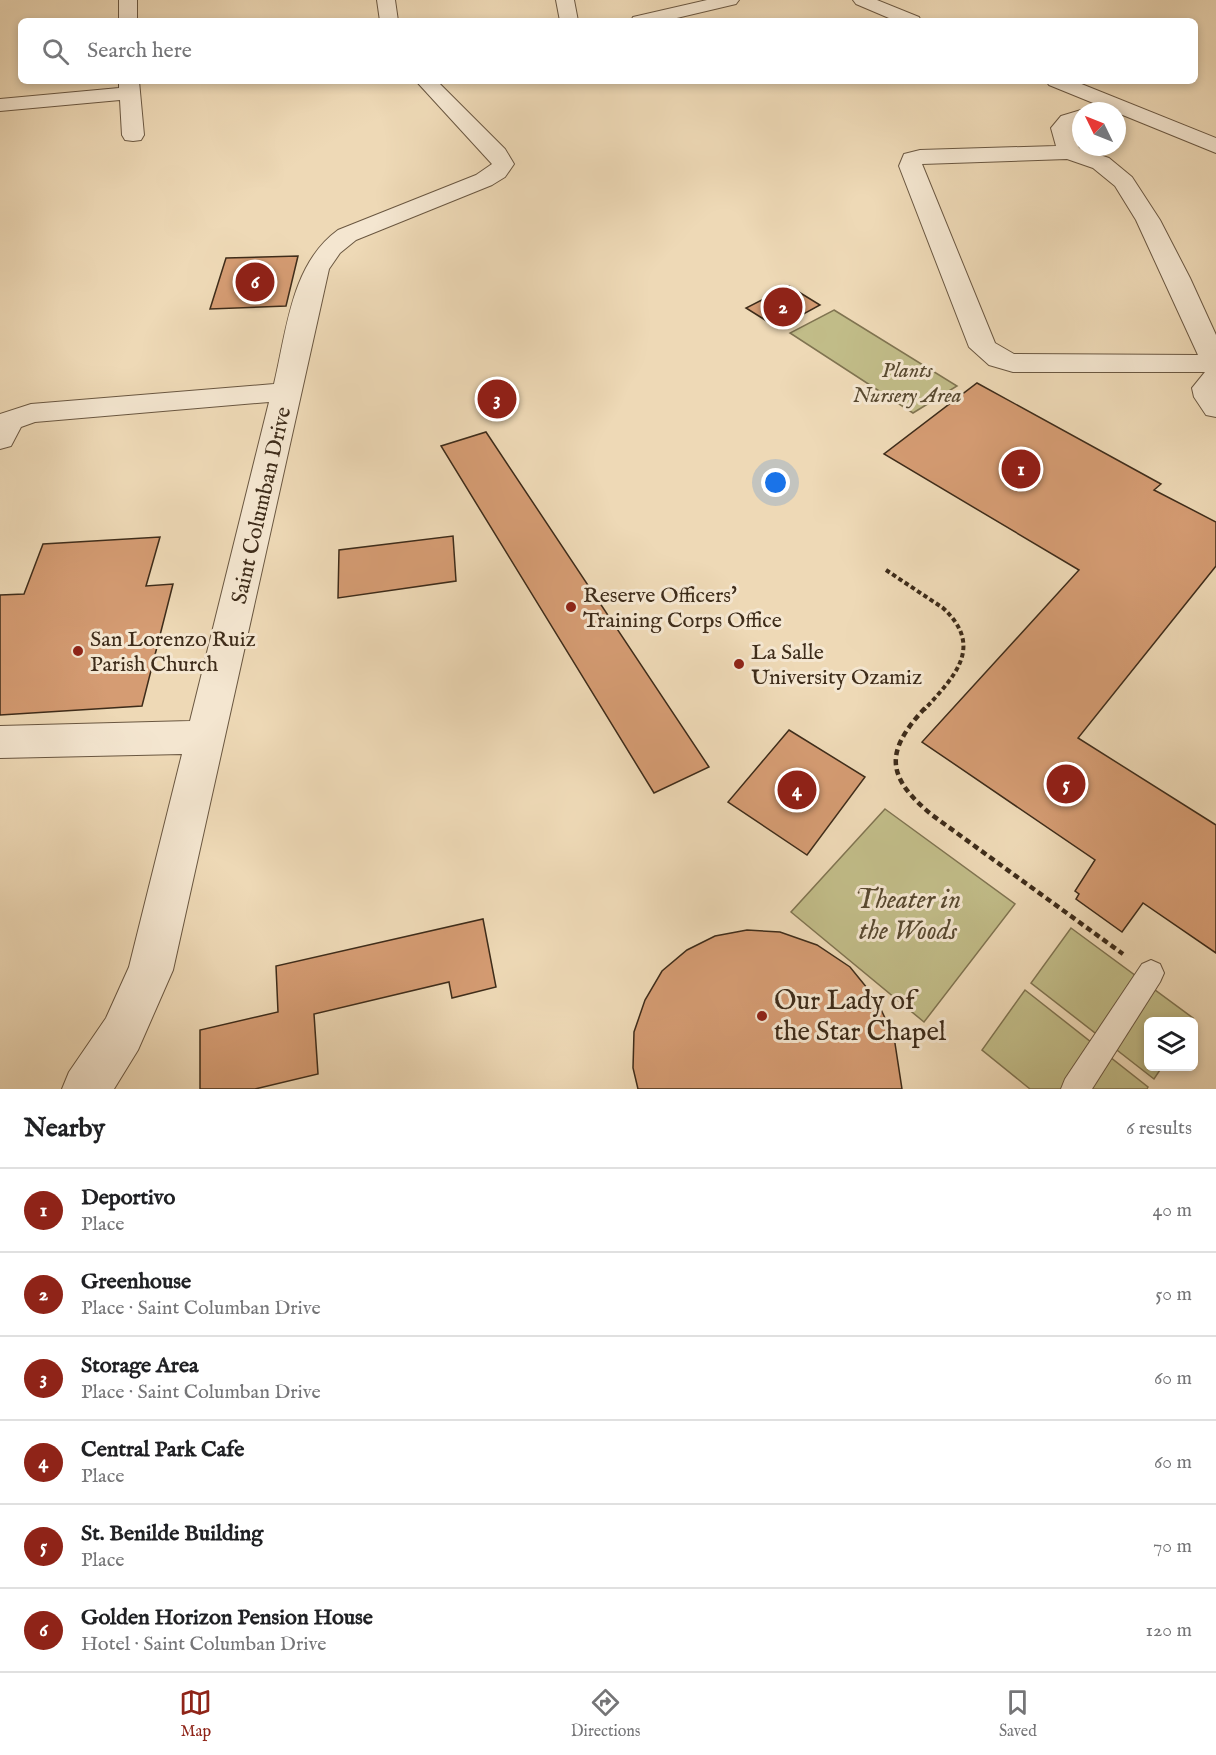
<!DOCTYPE html>
<meta charset="utf-8">
<style>
body{margin:0;font-family:"IM FELL English",serif;background:#f6f6f6;color:#202124}
.controls{position:absolute;right:18px;bottom:18px;display:grid;overflow:hidden;border-radius:9px;box-shadow:0 3px 9px #0003}
.controls button{width:54px;height:54px;display:grid;place-items:center;padding:0;border:0;border-bottom:2px solid #e0e0e0;background:#fff;color:#202124;font:30px sans-serif}
.compass{position:absolute;left:1072px;top:102px;width:54px;height:54px;border-radius:50%;background:#fff;box-shadow:0 3px 9px #0003;rotate:313deg}
.you{position:absolute;left:776px;top:483px;width:21px;height:21px;margin:-15px;border:4px solid #fff;border-radius:50%;background:#1a73e8;box-shadow:0 0 0 9px #1a73e833}
.badge{display:grid;place-items:center;width:39px;height:39px;border-radius:50%;background:#8f2418;color:#fff;font-size:20px;font-weight:700}
.pin{position:absolute;translate:-50% -50%;border:3px solid #fff;box-shadow:0 2px 6px #0006}
.list{margin:0;padding:0;list-style:none}
h2{display:flex;justify-content:space-between;align-items:center;height:78px;margin:0;padding:0 24px;font-size:26px}
h2 small{font-size:20px;font-weight:400;color:#757577}
.list li{display:grid;grid-template-columns:39px 1fr auto;gap:18px;align-items:center;box-sizing:border-box;height:84px;padding:0 24px;border-top:2px solid #e0e0e0}
.list b{display:block;font-size:22px;white-space:nowrap}
.list p{margin:0;font-size:20px;white-space:nowrap;color:#757577}
.list em{font-size:20px;font-style:normal;color:#757577}
.icon{flex:none;width:33px;height:33px;fill:none;stroke:currentColor;stroke-width:2;stroke-linecap:round;stroke-linejoin:round}
.map{position:relative;flex:none;width:1216px;height:1089px;overflow:hidden}
.search{position:absolute;background:#fff;box-shadow:0 3px 9px #0003;left:18px;right:18px;top:18px;height:66px;display:flex;align-items:center;gap:15px;box-sizing:border-box;padding:0 21px;border-radius:9px;color:#757577;font-size:22px}
.sheet{height:582px;background:#fff}
nav{display:flex;justify-content:space-around;align-items:center;box-sizing:border-box;height:84px;border-top:2px solid #e0e0e0;background:#fff;font-size:16px;color:#757577}
nav a{display:grid;justify-items:center;gap:3px}
nav .on{color:#8f2418}
.map>svg:first-child{display:block}
.green{fill:#c1bc88;stroke:#807451;stroke-width:1.5}
.building{fill:#d59c73;stroke:#3e2c1a;stroke-width:1.5}
.lines{fill:none;stroke-linecap:round;stroke-linejoin:round}
.lane-casing{stroke:#6a5741;stroke-width:2}
.street-casing{stroke:#6a5741;stroke-width:2}
.path-far1{stroke:#3e2c1a;stroke-width:4;stroke-dasharray:4.5 3;stroke-linecap:butt}
.path{stroke:#3e2c1a;stroke-width:4.5;stroke-dasharray:6 4;stroke-linecap:butt}
.lane{fill:#f4e6d0;fill-rule:evenodd}
.street{fill:#f4e6d0;fill-rule:evenodd}
.poi-dot{fill:#8f2418;stroke:#f4e6d0;stroke-width:2}
.labels{text-anchor:middle;stroke-width:6;stroke-linejoin:round;paint-order:stroke}
.park-label{font-size:22px;font-style:italic;fill:#584930;stroke:#f4e6d0}
.street-label{font-size:22px;fill:#3e2c1a;stroke:#f4e6d0}
.poi-label{font-size:22px;fill:#3e2c1a;stroke:#f4e6d0;text-anchor:start}
.near-park-label{font-size:27px;font-style:italic;fill:#584930;stroke:#f4e6d0}
.near-poi-label{font-size:27px;fill:#3e2c1a;stroke:#f4e6d0;text-anchor:start}
</style>
<div class="map">
<svg width="1216" height="1089" viewBox="0 0 1216 1089">
<rect width="100%" height="100%" fill="#eed9b6"/>
<filter id="stains"><feTurbulence type="fractalNoise" baseFrequency=".00333" numOctaves="4"/><feColorMatrix values="0 0 0 0 .2 0 0 0 0 .09 0 0 0 0 .02 0 0 0 .5 -.17"/></filter>
<radialGradient id="worn" r=".72"><stop offset=".6" stop-color="#630" stop-opacity="0"/><stop offset="1" stop-color="#630" stop-opacity=".3"/></radialGradient>
<!-- green -->
<path class="green" d="M834,310L957,386L913,413L790,333Z
M885,809L1015,904L924,1022L791,912Z
M1071,928L1193,1018L1191,1021L1148,1022V1066L1162,1067L1154,1079L1031,983Z
M1025,990L1148,1087L1147,1089H1030L982,1050Z"/>
<!-- building -->
<path class="building" d="M298,256L286,306L210,309L226,258Z
M789,286L820,305L778,328L746,308Z
M977,383L1161,484L1154,490L1216,522V566L1078,738L1216,825V953L1143,903L1122,932L1076,899L1079,894L1075,891L1095,860L922,742L1079,570L884,454Z
M486,432L709,767L654,793L441,446Z
M453,536L456,581L338,598L339,550Z
M160,537L146,586L173,584L142,706L0,715V595L24,594L43,544Z
M789,730L865,777L807,855L728,802Z
M483,919L496,987L452,998L449,982L314,1014L318,1074L255,1089H200V1030L278,1012L276,966Z
M747,930L780,932L817,945L850,967L876,999L894,1037L902,1089H638L633,1068L634,1032L645,1000L662,971L687,950L715,936Z"/>
<g class="lines">
<!-- lane casing -->
<g class="lane-casing">
<path id="lane" d="M1151,960L1160,964L1164,973L1160,982L1092,1089H1061L1065,1079L1142,964Z"/>
</g>
<!-- street casing -->
<g class="street-casing">
<path id="street" d="M119,0H137V21H119Z
M377,0H395L398,21H380Z
M556,0H574L578,21H560Z
M707,0H739L736,4L664,21H631L633,17Z
M853,0H877L919,17L921,21H896L856,4Z
M119,81H139L144,135L141,140L133,141L125,140L122,135L120,100L0,111V99L119,88Z
M416,81H437L505,149L514,164L505,177L492,185L356,240L340,253L329,269L173,970L138,1050L114,1089H62L69,1072L106,1018L129,967L182,754L0,758V726L190,721L269,402L35,422L21,427L11,446L0,449V414L31,404L274,384C287,330 291,264 338,230L476,175L492,164Z
M1046,81H1074L1216,138V153L1049,85Z
M1081,110L1086,111H1081V124L1073,129L1079,148L1109,158L1132,177L1160,220L1190,278L1216,335V417L1206,415L1194,397L1192,388L1205,372H1013L989,365L969,347L899,166L904,154L920,150L1056,146L1051,128L1061,116ZM1067,159L1093,168L1115,186L1136,220L1198,355L1014,354L995,343L922,164Z"/>
</g>
<!-- path-far1 -->
<path class="path-far1" d="M886,570L943,608C985,647 954,677 924,710"/>
<!-- path -->
<path class="path" d="M925,708C884,752 886,777 932,815L1123,954"/>
<!-- lane -->
<use href="#lane" class="lane"/>
<!-- street -->
<use href="#street" class="street"/>
</g>
<!-- markers -->
<g class="poi-dot">
<circle cx="571" cy="607" r="6"/>
<circle cx="78" cy="651" r="6"/>
<circle cx="739" cy="664" r="6"/>
<circle cx="762" cy="1016" r="6"/>
</g>
<g class="labels">
<!-- park labels -->
<g class="park-label">
<text x="907" y="377">Plants<tspan x="907" dy="25">Nursery Area</tspan></text>
</g>
<!-- street labels -->
<g class="street-label">
<text transform="translate(260 505) rotate(-77)" y="8">Saint Columban Drive</text>
</g>
<!-- poi labels -->
<g class="poi-label">
<text x="583" y="602">Reserve Officers'<tspan x="583" dy="25">Training Corps Office</tspan></text>
<text x="90" y="646">San Lorenzo Ruiz<tspan x="90" dy="25">Parish Church</tspan></text>
<text x="751" y="659">La Salle<tspan x="751" dy="25">University Ozamiz</tspan></text>
</g>
<!-- near-park labels -->
<g class="near-park-label">
<text x="908" y="908">Theater in<tspan x="908" dy="31">the Woods</tspan></text>
</g>
<!-- near-poi labels -->
<g class="near-poi-label">
<text x="774" y="1009">Our Lady of<tspan x="774" dy="31">the Star Chapel</tspan></text>
</g>
</g>
<rect width="100%" height="100%" filter="url(#stains)"/>
<rect width="100%" height="100%" fill="url(#worn)"/>
</svg>
<div class="controls">
<button><svg class="icon" aria-label="layers" viewBox="0 0 24 24"><path d="M12 4l9 5-9 5-9-5zM3 14l9 5 9-5"/></svg></button>
</div>
<svg class="compass" viewBox="-18 -18 36 36"><path d="M0-13l5 13h-10z" fill="#e53935"/><path d="M0 13l5-13h-10z" fill="#757577"/></svg>
<div class="you"></div>
<div class="pin badge" style="left:1021px;top:469px">1</div>
<div class="pin badge" style="left:783px;top:307px">2</div>
<div class="pin badge" style="left:497px;top:399px">3</div>
<div class="pin badge" style="left:797px;top:790px">4</div>
<div class="pin badge" style="left:1066px;top:784px">5</div>
<div class="pin badge" style="left:255px;top:282px">6</div>
<div class="search"><svg class="icon" aria-label="search" viewBox="0 0 24 24"><circle cx="10" cy="10" r="6"/><path d="M15 15l6 6"/></svg>Search here</div>
</div>
<section class="sheet">
<h2>Nearby<small>6 results</small></h2>
<ul class="list">
<li><span class="badge">1</span><div><b>Deportivo</b><p>Place</p></div><em>40 m</em></li>
<li><span class="badge">2</span><div><b>Greenhouse</b><p>Place · Saint Columban Drive</p></div><em>50 m</em></li>
<li><span class="badge">3</span><div><b>Storage Area</b><p>Place · Saint Columban Drive</p></div><em>60 m</em></li>
<li><span class="badge">4</span><div><b>Central Park Cafe</b><p>Place</p></div><em>60 m</em></li>
<li><span class="badge">5</span><div><b>St. Benilde Building</b><p>Place</p></div><em>70 m</em></li>
<li><span class="badge">6</span><div><b>Golden Horizon Pension House</b><p>Hotel · Saint Columban Drive</p></div><em>120 m</em></li>
</ul>
</section>
<nav>
<a class="on"><svg class="icon" aria-label="map" viewBox="0 0 24 24"><path d="M3 6l6-2 6 2 6-2v14l-6 2-6-2-6 2zM9 4v14M15 6v14"/></svg>Map</a>
<a><svg class="icon" aria-label="directions" viewBox="0 0 24 24"><path d="M12 3l9 9-9 9-9-9zM9 14v-3h6M13 9l2 2-2 2"/></svg>Directions</a>
<a><svg class="icon" aria-label="saved" viewBox="0 0 24 24"><path d="M7 4h10v16l-5-4-5 4z"/></svg>Saved</a>
</nav>
